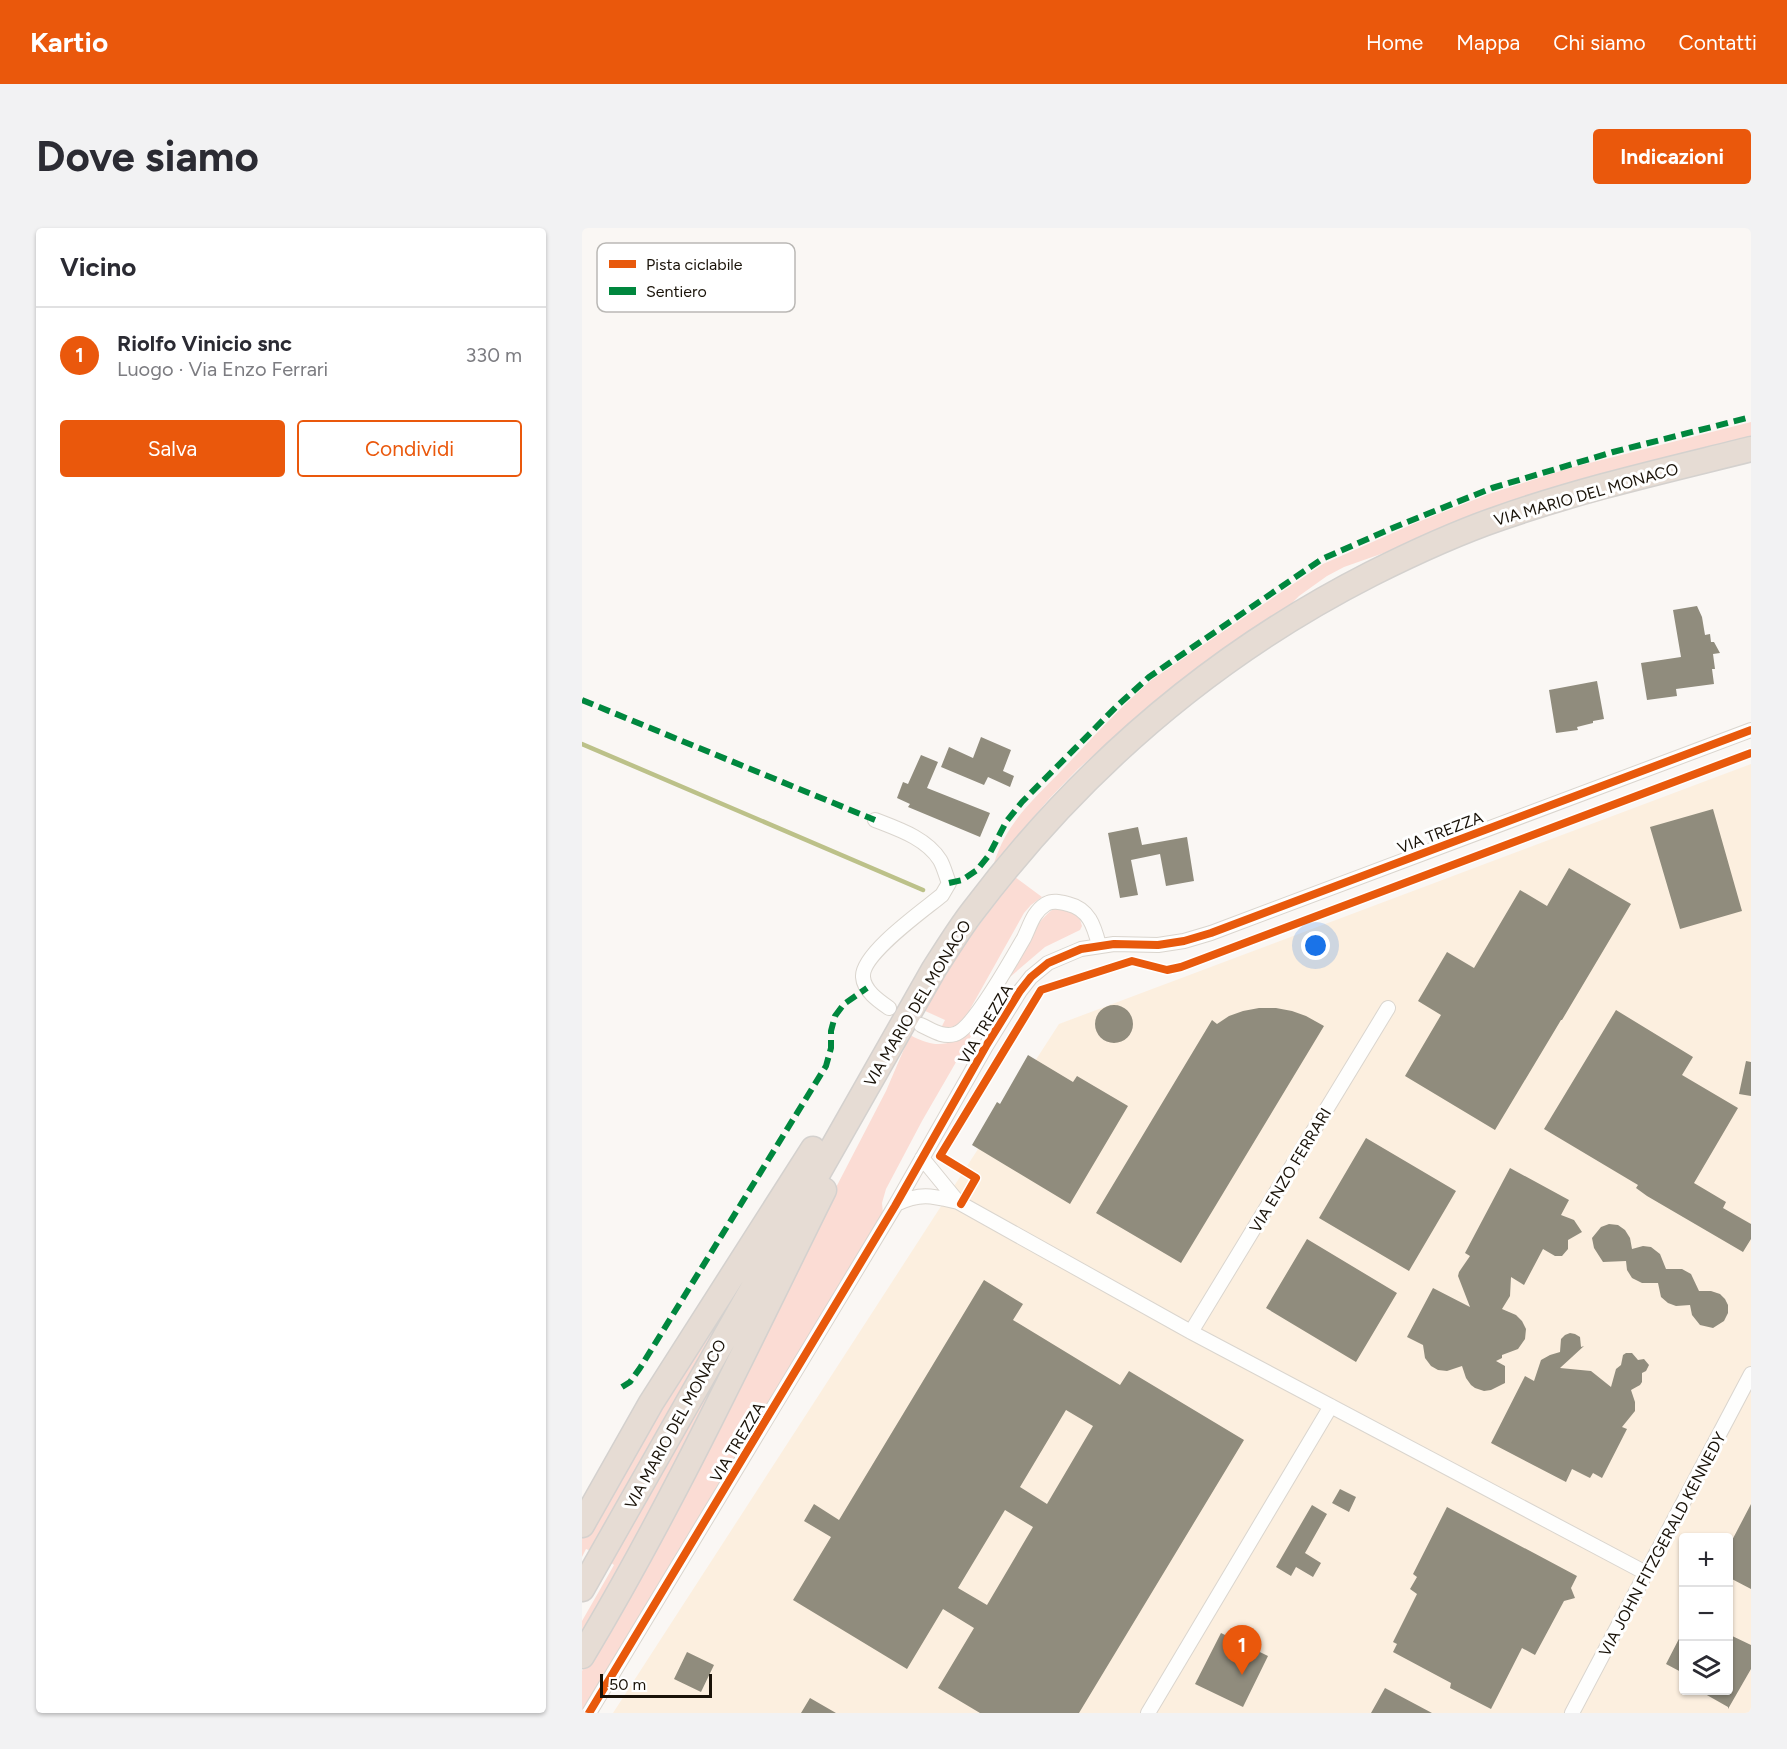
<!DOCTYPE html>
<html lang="it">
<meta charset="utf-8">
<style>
body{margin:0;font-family:Figtree,sans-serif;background:#f2f2f3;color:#2b2b33}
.controls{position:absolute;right:18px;bottom:18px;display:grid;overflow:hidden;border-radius:6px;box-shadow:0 2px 4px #0004}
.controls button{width:54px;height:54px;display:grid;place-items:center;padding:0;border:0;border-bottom:2px solid #e1e1e2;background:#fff;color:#2b2b33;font:30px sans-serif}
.scale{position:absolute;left:18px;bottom:15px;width:112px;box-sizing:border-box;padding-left:6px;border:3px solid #191208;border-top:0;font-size:16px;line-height:21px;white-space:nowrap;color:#191208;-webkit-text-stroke:4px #fff;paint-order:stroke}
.you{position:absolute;left:734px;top:718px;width:21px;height:21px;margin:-15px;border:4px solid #fff;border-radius:50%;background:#1a73e8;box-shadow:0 0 0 9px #1a73e833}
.badge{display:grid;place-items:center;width:39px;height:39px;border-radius:50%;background:#ea580c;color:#fff;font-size:20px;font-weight:700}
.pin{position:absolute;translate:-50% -50px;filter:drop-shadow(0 2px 3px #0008)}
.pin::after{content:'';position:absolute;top:32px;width:21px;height:18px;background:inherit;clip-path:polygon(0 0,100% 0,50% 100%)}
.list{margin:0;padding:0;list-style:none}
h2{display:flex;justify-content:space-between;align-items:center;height:78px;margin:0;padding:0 24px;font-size:26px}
h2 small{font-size:20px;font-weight:400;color:#7c7c81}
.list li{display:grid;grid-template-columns:39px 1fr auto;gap:18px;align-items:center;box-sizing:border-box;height:96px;padding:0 24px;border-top:2px solid #e1e1e2}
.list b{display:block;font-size:22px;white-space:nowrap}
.list p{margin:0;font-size:20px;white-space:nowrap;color:#7c7c81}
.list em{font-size:20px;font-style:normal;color:#7c7c81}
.actions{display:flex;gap:12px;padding:18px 24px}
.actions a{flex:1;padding:14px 0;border:2px solid #ea580c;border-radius:6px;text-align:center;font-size:21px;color:#ea580c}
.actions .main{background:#ea580c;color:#fff}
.icon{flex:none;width:33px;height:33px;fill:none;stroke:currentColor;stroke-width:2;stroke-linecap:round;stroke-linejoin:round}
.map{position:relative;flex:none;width:1169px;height:1485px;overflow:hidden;border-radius:6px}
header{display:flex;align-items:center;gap:36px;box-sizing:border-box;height:84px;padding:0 30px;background:#ea580c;color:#fff}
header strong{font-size:28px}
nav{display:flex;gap:33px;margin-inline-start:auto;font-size:21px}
.intro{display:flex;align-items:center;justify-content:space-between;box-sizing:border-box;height:144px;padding:0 36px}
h1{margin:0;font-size:42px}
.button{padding:15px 27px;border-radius:6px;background:#ea580c;color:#fff;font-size:21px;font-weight:700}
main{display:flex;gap:36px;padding:0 36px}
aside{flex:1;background:#fff;border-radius:6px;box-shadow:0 2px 4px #0004}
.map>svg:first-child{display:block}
.built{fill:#fcefdf;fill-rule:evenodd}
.grass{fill:#fbdcd4}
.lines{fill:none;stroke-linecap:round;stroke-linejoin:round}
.stream{stroke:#bcc189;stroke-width:4.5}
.building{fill:#908c7d;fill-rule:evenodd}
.minor-casing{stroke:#dad5ce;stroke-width:16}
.trunk-casing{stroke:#d4d1ce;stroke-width:27}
.minor{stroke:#fefefd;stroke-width:14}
.trunk{stroke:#e6dcd4;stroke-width:24}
.quiet{stroke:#00873e;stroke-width:6;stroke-dasharray:12 6;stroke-linecap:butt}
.cycleway-casing{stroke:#fff;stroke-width:11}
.cycleway{stroke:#e8590c;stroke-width:8}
.labels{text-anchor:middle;stroke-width:6;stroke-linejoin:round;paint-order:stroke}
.street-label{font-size:16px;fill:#191208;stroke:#fff}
.key{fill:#fff;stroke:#bab8b5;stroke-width:1.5}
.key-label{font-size:16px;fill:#191208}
</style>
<header>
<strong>Kartio</strong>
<nav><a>Home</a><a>Mappa</a><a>Chi siamo</a><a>Contatti</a></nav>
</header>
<div class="intro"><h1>Dove siamo</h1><a class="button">Indicazioni</a></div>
<main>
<aside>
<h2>Vicino<small></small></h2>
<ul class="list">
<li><span class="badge">1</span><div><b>Riolfo Vinicio snc</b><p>Luogo · Via Enzo Ferrari</p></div><em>330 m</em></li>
</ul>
<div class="actions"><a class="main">Salva</a><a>Condividi</a></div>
</aside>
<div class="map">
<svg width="1169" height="1485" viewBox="0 0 1169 1485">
<rect width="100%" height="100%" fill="#faf7f4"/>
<!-- built -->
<path class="built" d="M1169,536V1485H31L477,796ZM1102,1310H1146V1462H1102Z"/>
<!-- grass -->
<path class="grass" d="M1169,194V210L942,270L864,297L813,321L762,339L745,348L717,368L704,381L627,432L575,471L496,541L468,570L412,635C425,594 451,572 480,542C508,512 537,481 568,453L741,336L831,296L907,266L988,240Z
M433,649L460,669L449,677L442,685L382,792L370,801L358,802L363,792L341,782L379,721Z
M475,679L487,682L497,688L500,698L498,702L463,719L428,749C439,728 453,690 475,679Z
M392,803L340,893L304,961L300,975L301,986L0,1485V1443L24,1403L304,863L328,807C354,821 366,818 392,803Z
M170,1033L9,1323L4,1321L0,1329V1310L42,1232Z
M192,1045L0,1415V1393L32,1337L28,1334Z"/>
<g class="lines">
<!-- stream -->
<path class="stream" d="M0,516L341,662"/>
</g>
<!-- building -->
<path class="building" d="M1115,378L1120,389L1123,407L1128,406L1129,414H1132L1138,425L1131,426L1133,441H1130L1132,456L1094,461L1095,468L1065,472L1059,435L1099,429L1091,382Z
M1015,453L1022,491L1011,493V495L995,499L996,502L974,505L967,462Z
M399,509L429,522L421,543L432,548L428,559L406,549L402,557L359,539L367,519L391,530Z
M339,527L356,534L345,560L408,585L398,609L326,579L328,576L315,570L321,554L326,556Z
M1131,581L1160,683L1098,701L1068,599Z
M556,599L560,617L605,609L612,653L584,658L578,626L549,632L556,667L538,670L526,605Z
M987,640L1049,676L980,792H979L913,902L823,848L859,787L836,773L865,724L892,740L938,662L965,678Z
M513 796a19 19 0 1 1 38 0a19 19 0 1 1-38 0Z
M677,780H694L710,783L724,788L742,798L599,1035L514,985L630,792L635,796L647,788L661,783Z
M1034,782L1111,829L1100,847L1156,880L1112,955L1144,974L1141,980L1169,996V1011L1161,1024L1065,968L1054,960L1056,957L962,901Z
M446,827L491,854L495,848L546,878L488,976L390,917L415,874L418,876Z
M1164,833L1169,834V868L1157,866Z
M784,910L874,963L827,1043L737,990Z
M928,940L987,972L979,987L992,992L1000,1004L986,1012V1021L980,1028H973L961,1021L942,1057L929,1049L928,1068L920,1081L934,1087L940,1093L944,1101L943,1111L936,1121L920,1127V1130L914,1133L923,1138V1155L909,1162L902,1163L893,1160L889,1157L884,1150L880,1138L865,1143L856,1142L849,1138L843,1130L841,1117L825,1109L851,1060L888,1079L876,1048L877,1044L888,1028L883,1025Z
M1027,996L1036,997L1043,1002L1048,1010L1050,1021L1061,1018L1069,1019L1078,1026L1084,1041H1100L1109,1046L1117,1063H1129L1138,1066L1143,1071L1146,1077V1085L1142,1093L1131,1100L1118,1097L1110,1087L1108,1077L1094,1078L1086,1075L1079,1069L1076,1055H1060L1050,1050L1045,1042L1044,1033L1021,1034L1012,1020L1010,1010L1019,999Z
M725,1011L815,1065L774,1134L684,1080Z
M402,1052L441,1076L431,1092L538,1157L547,1143L662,1212L497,1485H398L356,1460L392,1400L361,1381L325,1441L211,1372L249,1309L222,1293L232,1276L257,1292ZM484,1182L511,1198L465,1276L438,1259ZM423,1282L451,1299L405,1377L376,1360Z
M988,1105L993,1106L998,1109L999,1119L1002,1118L978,1140L1009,1143L1029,1159L1034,1141L1039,1137L1041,1127L1044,1125H1050L1056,1132L1062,1131L1067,1137L1064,1143L1060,1145V1154L1058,1157L1049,1162L1053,1174V1183L1040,1199L1045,1201L1020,1250L1011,1245L1008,1250L990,1241L984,1254L909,1215L943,1148L952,1153L959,1132L968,1127L978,1124L979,1111L983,1107Z
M758,1261L774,1269L767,1284L750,1275Z
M1169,1276V1361L1146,1349V1320Z
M730,1277L745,1286L723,1325L739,1335L731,1349L714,1339L709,1348L694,1339Z
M865,1279L995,1348L989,1360L993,1370L982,1373L953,1427L940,1420L909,1481L868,1460L869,1455L811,1424L815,1416L811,1414L835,1366L828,1361L835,1349L831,1346Z
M1101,1403V1445L1084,1436Z
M639,1405L686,1428L661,1479L613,1456Z
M1146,1406L1169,1417V1441L1146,1481V1479L1116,1462H1146Z
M105,1424L132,1437L119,1464L92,1451Z
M803,1460L850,1485H789Z
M228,1470L254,1485H219Z"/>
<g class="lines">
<!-- minor casing -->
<g class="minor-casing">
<path id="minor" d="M293,592C316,601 344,610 358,632C362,639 364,648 367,655L360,667C342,682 279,726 281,749C282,763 297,773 307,780
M339,797C350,802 361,810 373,806C391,801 431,729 442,710C448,698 451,684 464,676C471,672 478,674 486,676C507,681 512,698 517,717
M340,930L376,974
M314,976C339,964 351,968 376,974L609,1104L1064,1345
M609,1104L806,780
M7,1485L313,978L404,818L438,763L449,749L466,735L499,721L532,716L576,717L602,713L629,705L1169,502
M566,1485L749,1178
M990,1485L1169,1146"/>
</g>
<!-- trunk casing -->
<g class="trunk-casing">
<path id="trunk" d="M0,1297L69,1175L231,921
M0,1361L352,741C365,721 377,701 391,683C499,540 630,427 789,346C831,325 874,305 918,290C1000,261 1085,242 1169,221
M0,1428C90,1278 164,1119 242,962"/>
</g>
<!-- minor -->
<use href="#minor" class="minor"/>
<!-- trunk -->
<use href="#trunk" class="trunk"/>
<!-- quiet -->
<path class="quiet" d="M0,472L293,592
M367,655L380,652L395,642L407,627L424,594L440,574L535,478L567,449L740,331L808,301L910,260L1031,224L1169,189
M40,1159L48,1154L58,1140L244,838L249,820V803L253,788L262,776L285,760"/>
<!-- cycleway casing -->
<g class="cycleway-casing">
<path id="cycleway" d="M379,976L394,950L358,928L459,762L550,733L585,742L599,739L1169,525
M7,1485L313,978L404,818L438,763L449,749L466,735L499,721L532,716L576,717L602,713L629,705L1169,502"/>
</g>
<!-- cycleway -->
<use href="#cycleway" class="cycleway"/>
</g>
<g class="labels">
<!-- street labels -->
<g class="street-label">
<text transform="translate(1004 266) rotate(-16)" y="6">VIA MARIO DEL MONACO</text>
<text transform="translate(858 604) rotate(-21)" y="6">VIA TREZZA</text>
<text transform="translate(335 775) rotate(-59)" y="6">VIA MARIO DEL MONACO</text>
<text transform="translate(403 796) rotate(-59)" y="6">VIA TREZZA</text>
<text transform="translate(708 942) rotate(-59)" y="6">VIA ENZO FERRARI</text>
<text transform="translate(93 1196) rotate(-61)" y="6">VIA MARIO DEL MONACO</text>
<text transform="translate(155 1214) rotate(-59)" y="6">VIA TREZZA</text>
<text transform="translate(1080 1316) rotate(-62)" y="6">VIA JOHN FITZGERALD KENNEDY</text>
</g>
</g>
<!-- legend -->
<rect x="15" y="15" width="198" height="69" rx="9" class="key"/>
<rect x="27" y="32" width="27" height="8" fill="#e8590c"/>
<rect x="27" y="59" width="27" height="8" fill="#00873e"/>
<g class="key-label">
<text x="64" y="42">Pista ciclabile</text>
<text x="64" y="69">Sentiero</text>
</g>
</svg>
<div class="controls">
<button>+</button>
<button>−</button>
<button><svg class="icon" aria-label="layers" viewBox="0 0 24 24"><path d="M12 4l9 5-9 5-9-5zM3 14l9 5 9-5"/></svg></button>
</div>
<div class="scale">50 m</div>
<div class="you"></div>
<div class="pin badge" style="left:660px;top:1447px">1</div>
</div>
</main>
